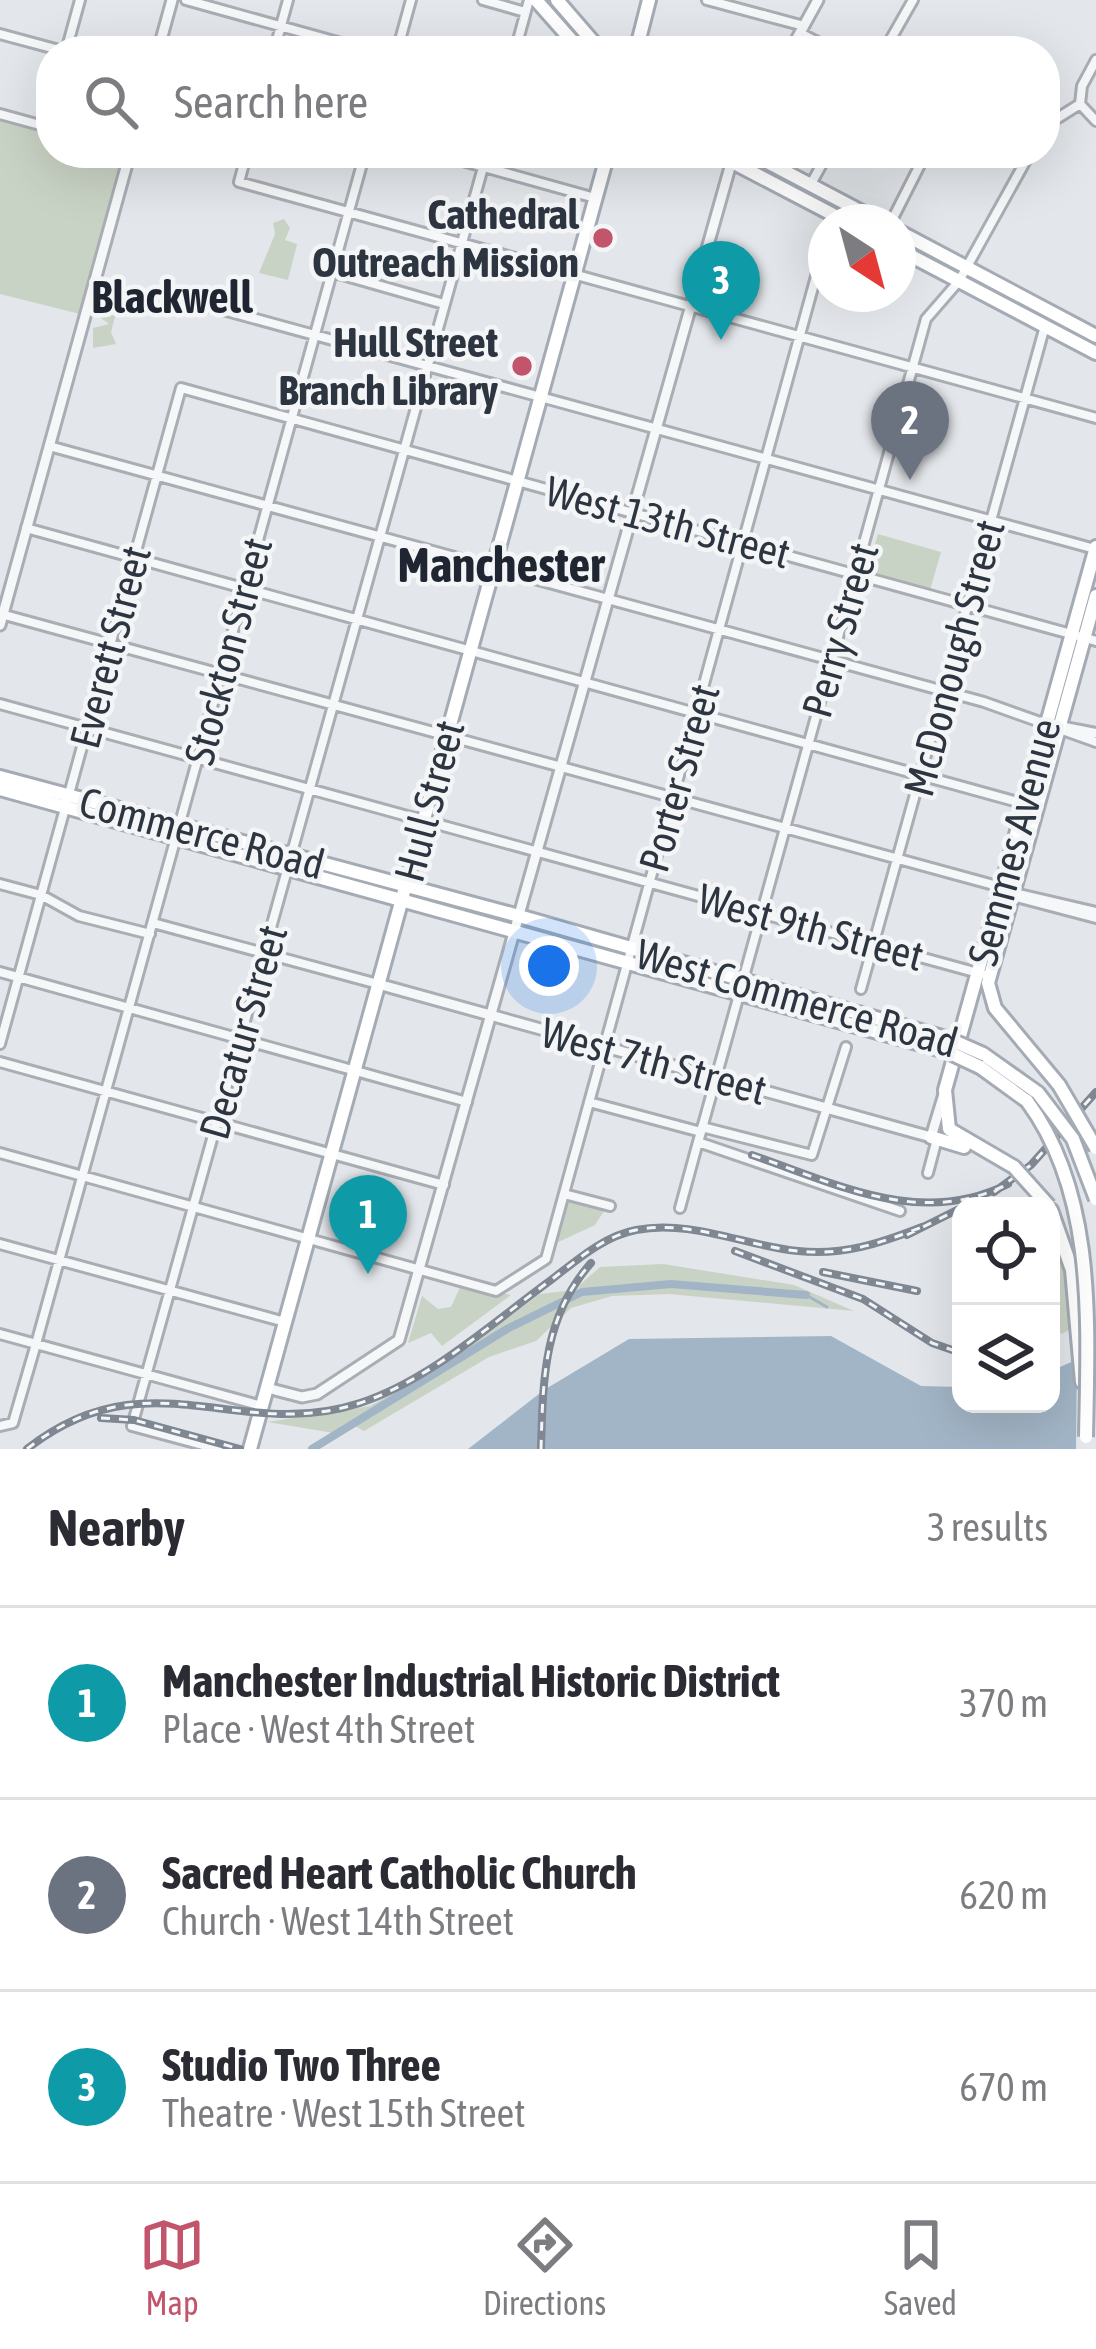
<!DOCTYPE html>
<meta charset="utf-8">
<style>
body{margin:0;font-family:"Asap Condensed",sans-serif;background:#f2f2f3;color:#2b2b33}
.controls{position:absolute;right:36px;bottom:36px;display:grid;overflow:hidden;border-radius:24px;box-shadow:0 12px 48px #0002}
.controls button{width:108px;height:108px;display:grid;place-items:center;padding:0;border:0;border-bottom:3px solid #e1e1e2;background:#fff;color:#2b2b33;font:60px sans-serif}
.compass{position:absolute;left:808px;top:204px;width:108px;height:108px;border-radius:50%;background:#fff;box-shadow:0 12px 48px #0002;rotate:144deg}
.you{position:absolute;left:549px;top:966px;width:42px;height:42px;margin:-30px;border:9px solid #fff;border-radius:50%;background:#1a73e8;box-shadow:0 0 0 18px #1a73e833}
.badge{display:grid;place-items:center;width:78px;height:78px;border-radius:50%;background:#c2556b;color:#fff;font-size:39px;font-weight:700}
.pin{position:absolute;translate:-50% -99px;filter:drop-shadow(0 3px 6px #0008)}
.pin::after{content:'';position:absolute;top:63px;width:42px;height:36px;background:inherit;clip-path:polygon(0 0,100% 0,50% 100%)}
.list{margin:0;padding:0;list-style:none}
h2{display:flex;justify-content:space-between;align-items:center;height:156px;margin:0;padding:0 48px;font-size:51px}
h2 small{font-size:39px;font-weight:400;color:#7c7c81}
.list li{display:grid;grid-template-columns:78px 1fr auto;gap:36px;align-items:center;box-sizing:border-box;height:192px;padding:0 48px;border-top:3px solid #e1e1e2}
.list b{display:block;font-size:45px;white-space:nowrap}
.list p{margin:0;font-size:39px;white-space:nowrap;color:#7c7c81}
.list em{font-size:39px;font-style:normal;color:#7c7c81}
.icon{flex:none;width:66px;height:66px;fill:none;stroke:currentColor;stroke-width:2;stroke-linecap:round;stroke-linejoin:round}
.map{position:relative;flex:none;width:1096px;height:1449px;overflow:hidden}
.search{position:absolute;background:#fff;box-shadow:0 12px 48px #0002;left:36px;right:36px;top:36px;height:132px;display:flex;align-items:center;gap:30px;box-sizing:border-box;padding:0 42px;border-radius:48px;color:#7c7c81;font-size:45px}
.sheet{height:732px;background:#fff}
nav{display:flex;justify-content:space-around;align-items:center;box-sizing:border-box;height:168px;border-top:3px solid #e1e1e2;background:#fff;font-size:33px;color:#7c7c81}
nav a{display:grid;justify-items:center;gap:6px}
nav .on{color:#c2556b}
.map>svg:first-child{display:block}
.green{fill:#c9d3c5}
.water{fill:#a2b5c6}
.pier{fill:#e3e6ea}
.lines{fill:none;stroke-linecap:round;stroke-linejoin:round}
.stream{stroke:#a2b5c6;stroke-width:3}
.canal{stroke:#a2b5c6;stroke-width:8}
.minor-casing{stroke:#a9adb4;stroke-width:14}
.tertiary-casing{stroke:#a9adb4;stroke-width:15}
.primary-casing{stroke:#a4abb5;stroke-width:18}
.minor{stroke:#f6f7f9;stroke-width:8}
.tertiary{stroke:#f6f7f9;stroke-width:9}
.primary{stroke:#fff;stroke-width:12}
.rail-casing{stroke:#7e8792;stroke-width:8}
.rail{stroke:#f3f5f7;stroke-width:3;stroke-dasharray:9;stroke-linecap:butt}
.primary-bridge-casing{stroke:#a4abb5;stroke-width:18;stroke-linecap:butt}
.primary-bridge{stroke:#fff;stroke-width:12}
.poi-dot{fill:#c2556b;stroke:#f3f5f7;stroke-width:4.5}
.labels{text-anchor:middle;stroke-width:9;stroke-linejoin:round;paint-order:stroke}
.poi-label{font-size:42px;font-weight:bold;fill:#2d3541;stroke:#f3f5f7;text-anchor:end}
.street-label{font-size:42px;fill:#2d3541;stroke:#f3f5f7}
.neighbourhood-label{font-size:45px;font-weight:bold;fill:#1f2632;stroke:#f3f5f7}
.quarter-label{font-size:48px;font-weight:bold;fill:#1f2632;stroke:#f3f5f7}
</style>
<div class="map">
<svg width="1096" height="1449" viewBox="0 0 1096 1449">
<rect width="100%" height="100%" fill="#e3e6ea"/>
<!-- green -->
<path class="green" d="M0,114L51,128V153H130L84,315L0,294Z
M284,219L290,228L285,240L297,244L288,280L259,273L275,234L273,223Z
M106,301L117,309L111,332L116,344L93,348V328L109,324L97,315Z
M878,534L941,552L930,590L867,572Z
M567,1199L606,1208L595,1225L554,1244Z
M1051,1220L1064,1253L1076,1326L1062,1334L1051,1329L1056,1271Z
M663,1264L794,1285L854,1311L669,1294L612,1296L571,1308L536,1341L489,1357L364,1431L348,1422L334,1433L267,1422L370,1406L442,1365L540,1294L574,1290L600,1267Z
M461,1285L511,1295L442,1346L431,1333L408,1343L422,1296L438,1309L451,1307Z"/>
<!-- water -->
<path class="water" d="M831,1336L921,1386L961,1387V1404H1051V1371L1096,1351V1449H468L544,1390L629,1339Z"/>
<!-- pier -->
<path class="pier" d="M1096,1345V1449H1076L1077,1354Z"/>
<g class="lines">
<!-- stream -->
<path class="stream" d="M806,1295L827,1307"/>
<!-- canal -->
<path class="canal" d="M312,1449L507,1329L582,1292L671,1284L806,1295"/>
<!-- minor casing -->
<g class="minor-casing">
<path id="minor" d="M186,0L370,51
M483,0L525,12
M707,0L804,26
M800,33L835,51
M0,34L63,51
M66,51L80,0
M274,51L288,0
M397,51L411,0
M515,51L529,0
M884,51L913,0
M1080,104L1082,86L1096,60
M1080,104L1096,121
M0,114L51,128
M1045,126L1080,104
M247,153L239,182L1096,418
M434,153L595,198
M811,184L828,153
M891,222L926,153
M332,272L444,304
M205,305L1095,549
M49,446L984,702L1096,742
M26,528L1025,804
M1,614L1001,887L1020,898L1096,918
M0,704L989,976
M1060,726L1096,733
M0,884L41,895L79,916L150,934
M1014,893L1096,912
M153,923L378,984
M0,972L467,1102
M861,989L1045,326
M0,1044L181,388L1096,641
M0,1062L444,1185
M589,1102L701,1132L698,1142L900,1211
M702,1127L812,1155L846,1047
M701,1132L926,319L959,281L1030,153
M0,1153L496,1291L546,1259L826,240
M928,1173L937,1139
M564,1194L610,1206
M680,1208L698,1142
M0,1244L285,1322
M0,1334L262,1406
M0,1426L13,1423L36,1344L365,153
M218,1449L132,1426L487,153"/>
</g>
<!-- tertiary casing -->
<g class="tertiary-casing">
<path id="tertiary" d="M158,51L172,0
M790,51L818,0
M0,625L130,153
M378,984L931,1137L944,1094
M267,1388L302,1397L317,1394L399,1340L734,153"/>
</g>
<!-- primary casing -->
<g class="primary-casing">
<path id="primary" d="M536,0L581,51
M557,0L601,51
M636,51L649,0
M715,153L847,222
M750,153L881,222
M898,231L1096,336
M898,249L1096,353
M0,777L519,916L949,1039
M0,789L946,1051
M983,1054L1038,1093
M980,1067L1027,1101
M1059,1085L995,1008L988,983L1096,596
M931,1137L964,1147
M1014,1167L949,1129L945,1090L1096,547
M1051,1210L1072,1270L1082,1382
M250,1449L608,153"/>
</g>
<!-- minor -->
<use href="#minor" class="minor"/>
<!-- tertiary -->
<use href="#tertiary" class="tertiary"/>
<!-- primary -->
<use href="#primary" class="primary"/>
<!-- rail casing -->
<g class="rail-casing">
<path id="rail" d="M752,1155C837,1184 921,1228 1008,1184
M994,1192L1031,1165L1096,1092
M907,1235L961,1208
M735,1251L863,1299L932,1343L961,1353
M823,1272L917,1291
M101,1418L134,1420L240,1449
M27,1449C148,1354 238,1443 360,1403C430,1380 492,1323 551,1280C577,1260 604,1236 636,1230C690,1219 745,1246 798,1251C843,1256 881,1243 922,1227
M541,1449C543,1381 543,1317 591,1263"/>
</g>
<!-- rail -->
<use href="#rail" class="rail"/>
<!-- primary-bridge casing -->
<g class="primary-bridge-casing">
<path id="primary-bridge" d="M949,1039L983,1054
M946,1051L980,1067
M1059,1085L1096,1148
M1038,1093L1073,1139L1096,1199
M1027,1101C1096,1194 1088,1323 1086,1437
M1014,1167L1049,1206"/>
</g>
<!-- primary-bridge -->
<use href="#primary-bridge" class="primary-bridge"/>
</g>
<!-- markers -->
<g class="poi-dot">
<circle cx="603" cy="238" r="12"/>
<circle cx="522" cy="366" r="12"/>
</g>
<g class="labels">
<!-- poi labels -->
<g class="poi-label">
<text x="579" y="229">Cathedral<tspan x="579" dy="48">Outreach Mission</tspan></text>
<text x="498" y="357">Hull Street<tspan x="498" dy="48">Branch Library</tspan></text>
</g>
<!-- street labels -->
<g class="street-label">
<text transform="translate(668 522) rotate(15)" y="15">West 13th Street</text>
<text transform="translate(840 630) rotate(-74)" y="15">Perry Street</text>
<text transform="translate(110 647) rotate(-75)" y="15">Everett Street</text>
<text transform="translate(228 651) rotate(-75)" y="15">Stockton Street</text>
<text transform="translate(954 658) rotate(-75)" y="15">McDonough Street</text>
<text transform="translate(679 778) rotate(-74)" y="15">Porter Street</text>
<text transform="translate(429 801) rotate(-75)" y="15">Hull Street</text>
<text transform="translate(202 833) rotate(15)" y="15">Commerce Road</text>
<text transform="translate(1014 842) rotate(-75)" y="15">Semmes Avenue</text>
<text transform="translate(811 927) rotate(15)" y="15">West 9th Street</text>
<text transform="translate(797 998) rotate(16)" y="15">West Commerce Road</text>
<text transform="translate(243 1032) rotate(-74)" y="15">Decatur Street</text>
<text transform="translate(654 1061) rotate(15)" y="15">West 7th Street</text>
</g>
<!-- neighbourhood labels -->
<g class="neighbourhood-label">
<text x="172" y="313">Blackwell</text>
</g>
<!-- quarter labels -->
<g class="quarter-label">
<text x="501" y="582">Manchester</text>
</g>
</g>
</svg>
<div class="controls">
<button><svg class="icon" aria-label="locate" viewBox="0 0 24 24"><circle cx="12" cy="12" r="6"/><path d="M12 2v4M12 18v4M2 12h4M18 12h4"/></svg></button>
<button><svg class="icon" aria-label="layers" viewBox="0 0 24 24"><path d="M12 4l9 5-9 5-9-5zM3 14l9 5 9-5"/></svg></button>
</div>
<svg class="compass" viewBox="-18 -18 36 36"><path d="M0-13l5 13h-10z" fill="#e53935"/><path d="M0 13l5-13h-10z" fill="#7c7c81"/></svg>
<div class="you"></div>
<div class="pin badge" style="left:368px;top:1274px;background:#0f9aa8">1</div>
<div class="pin badge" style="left:910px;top:480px;background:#6b7280">2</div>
<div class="pin badge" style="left:721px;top:340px;background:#0f9aa8">3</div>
<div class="search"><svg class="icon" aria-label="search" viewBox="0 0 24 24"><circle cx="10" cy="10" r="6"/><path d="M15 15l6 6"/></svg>Search here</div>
</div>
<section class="sheet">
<h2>Nearby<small>3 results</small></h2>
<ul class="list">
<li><span class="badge" style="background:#0f9aa8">1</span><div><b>Manchester Industrial Historic District</b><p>Place · West 4th Street</p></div><em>370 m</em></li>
<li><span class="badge" style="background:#6b7280">2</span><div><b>Sacred Heart Catholic Church</b><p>Church · West 14th Street</p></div><em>620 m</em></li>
<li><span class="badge" style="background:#0f9aa8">3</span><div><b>Studio Two Three</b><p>Theatre · West 15th Street</p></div><em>670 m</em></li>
</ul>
</section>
<nav>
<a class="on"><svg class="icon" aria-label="map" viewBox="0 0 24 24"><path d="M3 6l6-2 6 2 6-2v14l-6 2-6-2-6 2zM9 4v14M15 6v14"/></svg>Map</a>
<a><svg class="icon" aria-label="directions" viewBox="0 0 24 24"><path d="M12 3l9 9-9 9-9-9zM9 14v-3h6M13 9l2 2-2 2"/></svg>Directions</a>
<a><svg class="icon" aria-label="saved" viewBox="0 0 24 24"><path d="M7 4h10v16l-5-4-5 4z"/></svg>Saved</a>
</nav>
